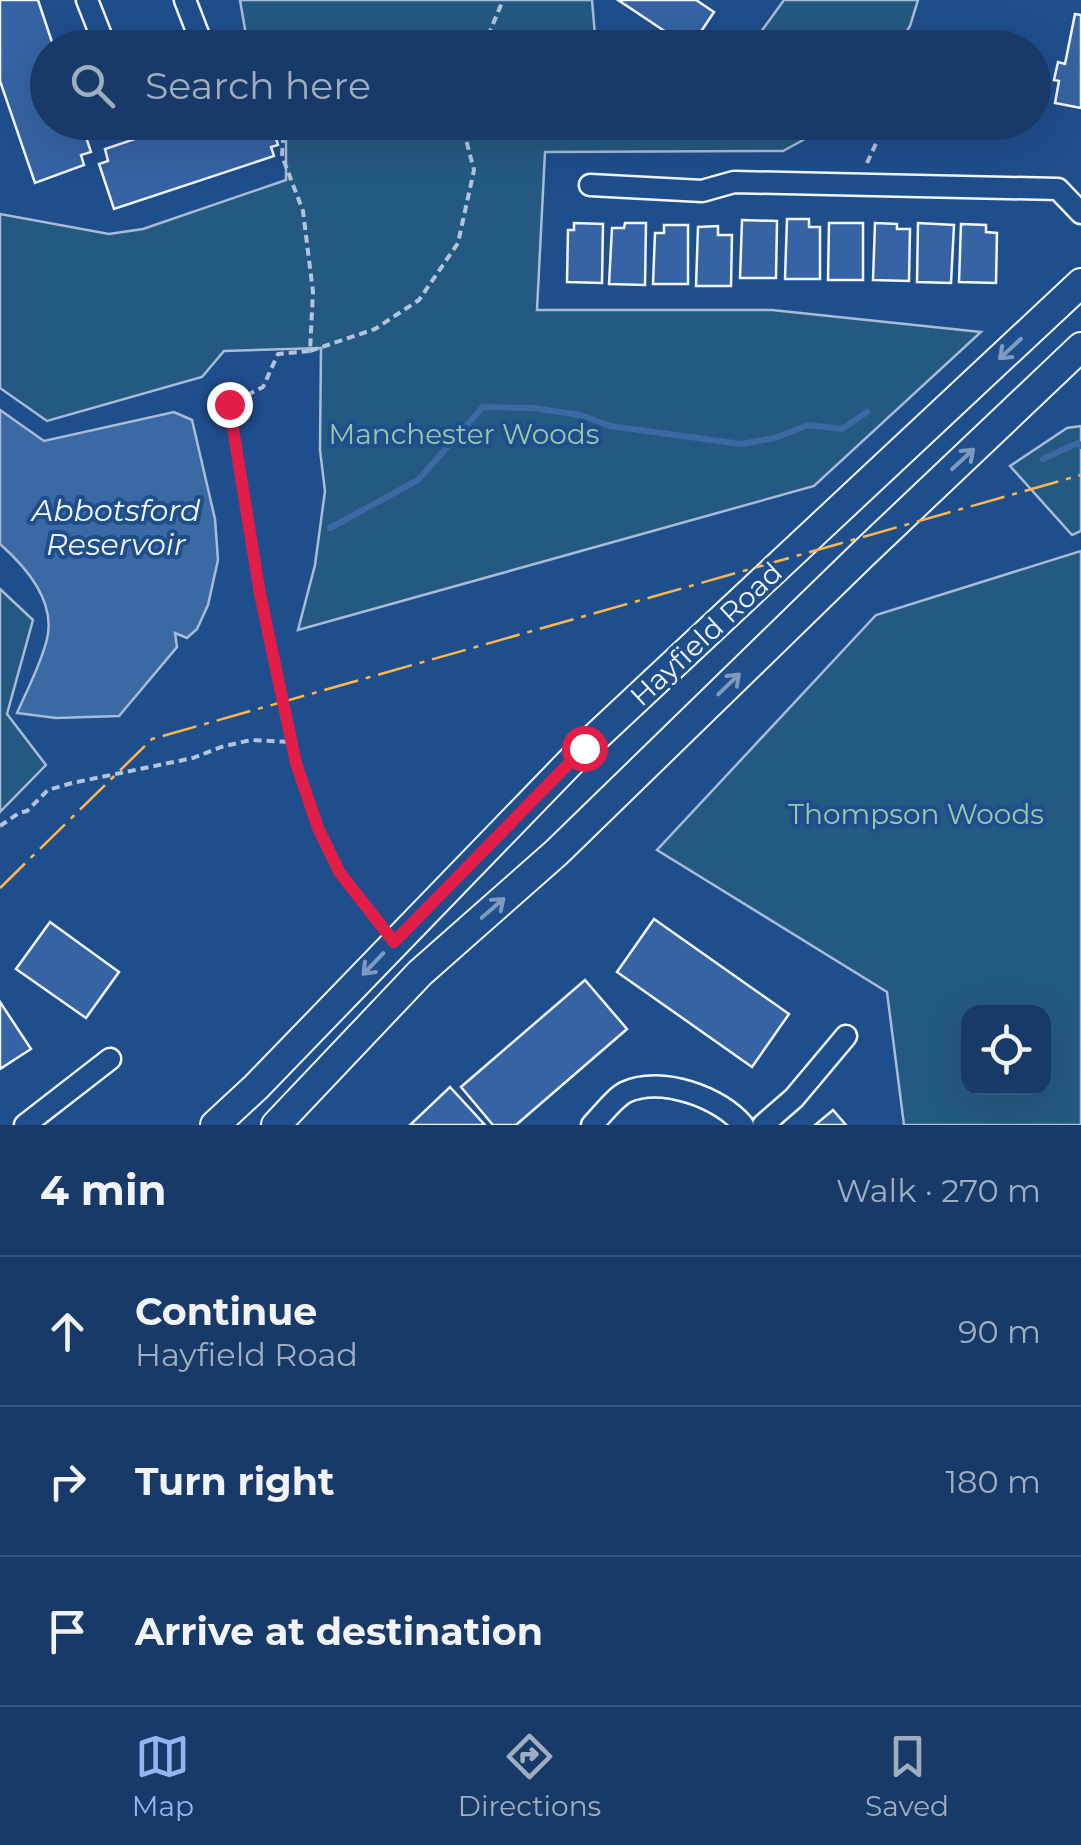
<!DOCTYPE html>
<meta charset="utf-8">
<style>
body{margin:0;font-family:Montserrat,sans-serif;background:#244571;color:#f1f3f6}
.controls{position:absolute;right:30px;bottom:30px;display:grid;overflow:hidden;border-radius:20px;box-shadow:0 10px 40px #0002}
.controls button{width:90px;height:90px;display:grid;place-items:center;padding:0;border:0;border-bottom:2px solid #36547d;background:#173a69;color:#f1f3f6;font:50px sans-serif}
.stop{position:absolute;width:30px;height:30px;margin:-22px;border:8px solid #e11d48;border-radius:50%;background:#fff}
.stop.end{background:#e11d48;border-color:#fff;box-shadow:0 2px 10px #0008}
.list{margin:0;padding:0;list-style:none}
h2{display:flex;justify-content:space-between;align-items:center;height:130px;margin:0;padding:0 40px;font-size:42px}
h2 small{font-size:32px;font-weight:400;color:#9eadc0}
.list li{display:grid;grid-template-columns:65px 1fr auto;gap:30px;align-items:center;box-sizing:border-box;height:150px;padding:0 40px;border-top:2px solid #36547d}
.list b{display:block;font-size:38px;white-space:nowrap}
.list p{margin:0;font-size:32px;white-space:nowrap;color:#9eadc0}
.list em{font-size:32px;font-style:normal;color:#9eadc0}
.icon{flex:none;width:55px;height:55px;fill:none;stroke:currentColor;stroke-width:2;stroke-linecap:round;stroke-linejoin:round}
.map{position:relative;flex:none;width:1081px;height:1125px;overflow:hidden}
.search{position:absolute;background:#173a69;box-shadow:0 10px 40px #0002;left:30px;right:30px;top:30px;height:110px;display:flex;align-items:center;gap:25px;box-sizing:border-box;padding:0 35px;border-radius:55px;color:#9eadc0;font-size:38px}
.sheet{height:580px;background:#173a69}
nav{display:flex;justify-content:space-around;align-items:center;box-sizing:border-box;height:140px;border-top:2px solid #36547d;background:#173a69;font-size:28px;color:#9eadc0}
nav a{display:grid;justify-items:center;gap:5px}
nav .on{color:#95b2f1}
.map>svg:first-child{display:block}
.green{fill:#245a82;stroke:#a8bbd7;stroke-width:2.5;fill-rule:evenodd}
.water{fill:#3b69a3;stroke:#a8bbd7;stroke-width:2.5}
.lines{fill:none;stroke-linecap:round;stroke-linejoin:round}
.stream{stroke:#3b69a3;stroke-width:6}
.building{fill:#3563a3;stroke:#f2f6ff;stroke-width:2.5}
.street-casing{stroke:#f2f6ff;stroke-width:25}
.secondary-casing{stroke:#f2f6ff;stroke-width:32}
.path{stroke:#b3c4dc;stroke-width:4;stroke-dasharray:8 5;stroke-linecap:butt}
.street{stroke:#1f4e8c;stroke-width:20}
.secondary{stroke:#1f4e8c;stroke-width:28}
.power{stroke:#ffb74d;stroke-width:2.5;stroke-dasharray:35 8 5 8;stroke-linecap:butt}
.oneway{stroke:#7e9ac0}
.route{stroke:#e11d48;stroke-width:12}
.labels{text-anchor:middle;stroke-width:8;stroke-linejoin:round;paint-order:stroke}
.park-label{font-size:28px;fill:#97c8a6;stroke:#1f4e8c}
.street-label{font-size:28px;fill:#f2f6ff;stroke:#1f4e8c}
.water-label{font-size:30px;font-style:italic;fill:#f2f6ff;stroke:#1f4e8c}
</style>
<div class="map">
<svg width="1081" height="1125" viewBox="0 0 1081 1125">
<rect width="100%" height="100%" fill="#1f4e8c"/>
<!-- green -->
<path class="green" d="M240,0H592L596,47H248Z
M784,0H918L910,26L897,47H750Z
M286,123H834L783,151L545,152L537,310H772L981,332L814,486L298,630L315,565L325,491L320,450L321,348L224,351L202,377L47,421L0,388V214L109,234L143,229L286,180Z
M1081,426V531L1072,535L1010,466L1067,428Z
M1081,551V1125H904L887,992L657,850L876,615ZM968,1012H1044V1088H968Z
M0,589L33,620L7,714L46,765L0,812Z"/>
<!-- water -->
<path class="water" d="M0,410L44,441L174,412L192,420L215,519L218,560L208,605L197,629L187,638L175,633L177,647L119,716L56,718L17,713C27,690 41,664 47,639C56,602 26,567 0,544Z"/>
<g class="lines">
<!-- stream -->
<path class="stream" d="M1043,459L1078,443L1081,446
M330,528L418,480L483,407L533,408L581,415L610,426L741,444L775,438L808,425L842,429L867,412"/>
</g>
<!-- building -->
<path class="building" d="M0,0H38L54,48H48V122H81L91,152L81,155L84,165L35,183L0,81Z
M618,0H696L714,12L690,48Z
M1075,14L1081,15V108L1055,103L1059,81L1054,80L1058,62L1065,64Z
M185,122H271L278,145L271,147L274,156L114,209L99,164L108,161L105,149Z
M787,219H809V227H820V279H785Z
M742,220L777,221L776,278H740Z
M574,223L603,224L602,283L567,282L568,230H574Z
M625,223H646L645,285L609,284L612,228H624Z
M829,223H863V280H828Z
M875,223L897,224V229H910L909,281L873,280Z
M918,223L954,225L951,283L917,282Z
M961,224L986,225V232L997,233L996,283L959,282Z
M664,225H688V284H653L655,233H664Z
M718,226V235H732L731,286H696L698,227Z
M654,919L789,1014L752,1067L617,972Z
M50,922L119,972L86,1018L16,969Z
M585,980L627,1029L516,1125H493L461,1087Z
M0,1002L31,1049L0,1069Z
M450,1087L485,1125H410Z
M833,1110L846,1125H815Z"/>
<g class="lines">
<!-- street casing -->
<g class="street-casing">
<path id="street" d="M87,0L106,48
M185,0L202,44L193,48
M590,185L702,191L734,182L1058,189L1081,213
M25,1125L110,1059
M592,1125C602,1115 614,1098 626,1092C661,1076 720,1097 743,1125
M763,1125L794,1098L846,1036"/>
</g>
<!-- secondary casing -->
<g class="secondary-casing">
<path id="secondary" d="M215,1125L256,1087L584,748L1081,283
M276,1125L420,973L557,852L863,554L1081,347"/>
</g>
<!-- path -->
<path class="path" d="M483,48L503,0
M284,122L282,156L303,211L313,292L310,351L278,354L263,387L229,404L260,594L296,763L318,828L340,873L379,922
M867,163L886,122
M310,351L375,329L419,300L458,243L474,170L465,136L464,122
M0,826L19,813L27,811L48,790L72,783L193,758L221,747L251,740L292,742"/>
<!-- street -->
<use href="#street" class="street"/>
<!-- secondary -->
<use href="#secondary" class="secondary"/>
<!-- power -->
<path class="power" d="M0,888L152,739L1081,475"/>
</g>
<!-- one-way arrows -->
<defs><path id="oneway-shaft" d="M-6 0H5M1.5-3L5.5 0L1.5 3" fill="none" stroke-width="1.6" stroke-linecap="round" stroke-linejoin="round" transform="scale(2.5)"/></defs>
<g class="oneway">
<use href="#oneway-shaft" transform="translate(1010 349) rotate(137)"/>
<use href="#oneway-shaft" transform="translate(963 459) rotate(-43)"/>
<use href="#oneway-shaft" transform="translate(729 684) rotate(-44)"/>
<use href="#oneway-shaft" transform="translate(493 908) rotate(-41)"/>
<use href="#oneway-shaft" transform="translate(373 964) rotate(134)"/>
</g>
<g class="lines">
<!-- route -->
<path class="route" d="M229,404L260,594L296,763L318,828L340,873L394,942L584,748"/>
</g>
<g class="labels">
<!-- park labels -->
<g class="park-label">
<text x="464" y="444">Manchester Woods</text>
<text x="916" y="824">Thompson Woods</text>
</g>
<!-- street labels -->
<g class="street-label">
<text transform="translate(706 634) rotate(-43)" y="10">Hayfield Road</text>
</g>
<!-- water labels -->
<g class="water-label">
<text x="116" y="521">Abbotsford<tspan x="116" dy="34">Reservoir</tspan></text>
</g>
</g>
</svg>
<div class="controls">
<button><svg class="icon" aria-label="locate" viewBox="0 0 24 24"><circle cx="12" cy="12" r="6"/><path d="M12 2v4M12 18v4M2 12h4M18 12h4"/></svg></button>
</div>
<div class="stop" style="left:584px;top:748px"></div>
<div class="stop end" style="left:229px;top:404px"></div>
<div class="search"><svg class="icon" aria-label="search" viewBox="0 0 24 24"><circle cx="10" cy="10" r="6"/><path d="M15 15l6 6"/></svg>Search here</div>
</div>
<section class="sheet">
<h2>4 min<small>Walk · 270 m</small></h2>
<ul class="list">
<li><svg class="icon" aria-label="ahead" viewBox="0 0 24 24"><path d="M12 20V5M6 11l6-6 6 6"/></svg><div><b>Continue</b><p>Hayfield Road</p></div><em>90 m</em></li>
<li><svg class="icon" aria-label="right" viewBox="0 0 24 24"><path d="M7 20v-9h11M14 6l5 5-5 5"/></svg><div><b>Turn right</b></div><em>180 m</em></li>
<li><svg class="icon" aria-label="arrive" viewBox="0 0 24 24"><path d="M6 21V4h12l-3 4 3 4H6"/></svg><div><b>Arrive at destination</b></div></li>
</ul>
</section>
<nav>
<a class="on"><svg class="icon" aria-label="map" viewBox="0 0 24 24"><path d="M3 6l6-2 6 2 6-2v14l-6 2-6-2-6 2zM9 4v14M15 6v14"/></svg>Map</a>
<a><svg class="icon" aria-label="directions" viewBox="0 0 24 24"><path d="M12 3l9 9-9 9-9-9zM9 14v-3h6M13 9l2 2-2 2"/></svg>Directions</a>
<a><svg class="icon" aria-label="saved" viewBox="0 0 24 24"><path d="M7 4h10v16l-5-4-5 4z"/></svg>Saved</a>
</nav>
